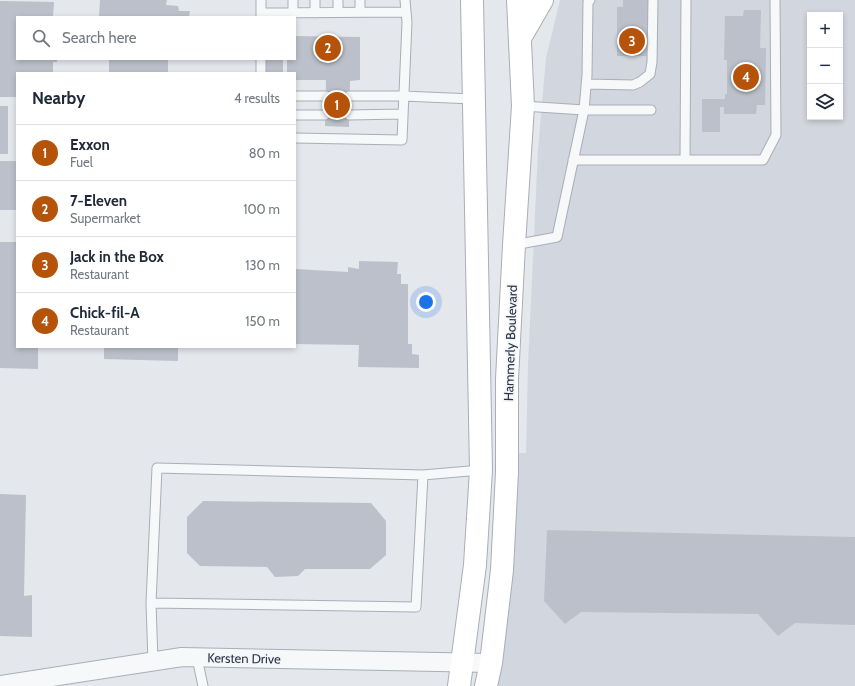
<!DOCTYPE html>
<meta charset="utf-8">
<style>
body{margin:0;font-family:Cabin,sans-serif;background:#f6f6f7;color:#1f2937}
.controls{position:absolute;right:12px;top:12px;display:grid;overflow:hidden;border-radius:0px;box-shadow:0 2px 6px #0003}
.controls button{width:36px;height:36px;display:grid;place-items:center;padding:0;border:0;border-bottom:1px solid #e0e1e3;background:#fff;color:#1f2937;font:20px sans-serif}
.you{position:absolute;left:426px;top:302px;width:14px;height:14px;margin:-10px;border:3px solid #fff;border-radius:50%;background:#1a73e8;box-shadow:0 0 0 6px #1a73e833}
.badge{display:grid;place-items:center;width:26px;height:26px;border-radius:50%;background:#b45309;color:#fff;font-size:13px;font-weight:700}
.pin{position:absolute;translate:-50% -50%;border:2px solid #fff;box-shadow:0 1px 4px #0006}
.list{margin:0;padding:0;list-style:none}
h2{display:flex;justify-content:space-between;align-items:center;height:52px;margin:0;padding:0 16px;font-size:17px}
h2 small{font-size:13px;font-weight:400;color:#747a83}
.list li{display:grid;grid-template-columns:26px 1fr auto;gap:12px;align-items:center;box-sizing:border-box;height:56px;padding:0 16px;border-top:1px solid #e0e1e3}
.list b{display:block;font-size:15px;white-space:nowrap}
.list p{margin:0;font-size:13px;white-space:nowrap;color:#747a83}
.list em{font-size:13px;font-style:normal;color:#747a83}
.icon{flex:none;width:22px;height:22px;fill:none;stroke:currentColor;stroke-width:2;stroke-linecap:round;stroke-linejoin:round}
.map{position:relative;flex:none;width:855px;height:686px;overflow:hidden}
.search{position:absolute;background:#fff;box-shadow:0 2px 6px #0003;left:16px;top:16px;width:280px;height:44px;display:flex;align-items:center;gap:10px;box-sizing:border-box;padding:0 14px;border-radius:0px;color:#747a83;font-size:15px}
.panel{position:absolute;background:#fff;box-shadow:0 2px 6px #0003;left:16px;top:72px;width:280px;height:276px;border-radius:0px}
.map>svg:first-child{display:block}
.built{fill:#d2d6de;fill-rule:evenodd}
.building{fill:#bbc0ca}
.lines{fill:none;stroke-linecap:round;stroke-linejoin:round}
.service-casing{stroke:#a9aeb7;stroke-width:11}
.minor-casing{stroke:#a9aeb7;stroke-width:20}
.secondary-casing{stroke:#a9aeb7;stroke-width:24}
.service{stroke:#f7f8fa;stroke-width:9}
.minor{stroke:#f7f8fa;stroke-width:18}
.secondary{stroke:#fff;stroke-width:22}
.labels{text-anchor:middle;stroke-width:3.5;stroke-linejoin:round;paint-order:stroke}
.street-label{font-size:13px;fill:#2b3445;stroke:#f4f6f9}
</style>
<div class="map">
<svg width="855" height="686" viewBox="0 0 855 686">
<rect width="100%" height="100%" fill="#e4e7ec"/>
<!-- built -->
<path class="built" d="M560,0H855V686H486L507,453H526L528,365L538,150L546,58ZM810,15H840V117H810Z"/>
<!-- building -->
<path class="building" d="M100,0H167L166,5L178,6L179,11H190L189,17H99Z
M623,0H648V14H652V25H647V56H617V7H623Z
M0,1L54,2L53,17H17V59H57V62H53V73H17V97H0Z
M744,10H761L760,48H766L765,105H757L756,114H724V107H720V132H702V99H725V94H727V60H724L725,16H743Z
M295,36L360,37V80L350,81L349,127L325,126L326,80H295V73H287V59H295Z
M109,59H168V73H109Z
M265,59H283V73H264Z
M0,106H8V154H0Z
M0,161H17V210H0Z
M0,242H17V347H38V369L0,368Z
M359,261L398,262L397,274H401V284H408V344H412V354L419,355V368L358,367L359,345L295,344V269L348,272V267L359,269Z
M104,347H178V361L104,359Z
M0,494L26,495L24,596L32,595V637L0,636Z
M203,501L371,503L386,521V555L370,569H305L298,576L275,577L267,567L200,566L187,553V517Z
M547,530L855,537V625L795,623L778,636L758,614L581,612L565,624L544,601Z"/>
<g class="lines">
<!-- service casing -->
<g class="service-casing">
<path id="service" d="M293,0V13
M315,0V13
M338,0V12
M360,0V12
M261,13L406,12
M261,17V0
M261,73V59
M586,84L633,85L640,82L650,74L652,62L653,0
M295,96H326
M349,96H403L473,99
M523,106L584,110H651
M295,115H325
M349,115L402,114
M295,138L402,140L407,22L405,0
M573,160H763L776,135L775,0
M685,160L686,0
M514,245L557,237L584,110L587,75L588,2L590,0
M423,475L416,607L151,603L157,468L423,475L481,470
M151,603L153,662
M197,658L203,686"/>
</g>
<!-- minor casing -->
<g class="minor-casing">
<path id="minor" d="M0,685L182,657L491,663"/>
</g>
<!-- secondary casing -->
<g class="secondary-casing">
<path id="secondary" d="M520,38L542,0
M459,686L475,565L481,470L472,0
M486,686L491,663L502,570L507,472V379L514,245L523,106L518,0"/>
</g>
<!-- service -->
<use href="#service" class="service"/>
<!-- minor -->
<use href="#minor" class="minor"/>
<!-- secondary -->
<use href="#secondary" class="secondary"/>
</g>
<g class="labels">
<!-- street labels -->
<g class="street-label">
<text transform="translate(510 343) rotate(-88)" y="5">Hammerly Boulevard</text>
<text transform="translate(244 658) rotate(1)" y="5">Kersten Drive</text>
</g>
</g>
</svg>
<div class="controls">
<button>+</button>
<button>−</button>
<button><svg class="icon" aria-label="layers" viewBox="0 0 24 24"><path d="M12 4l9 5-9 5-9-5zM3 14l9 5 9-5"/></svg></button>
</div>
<div class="you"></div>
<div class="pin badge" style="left:337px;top:105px">1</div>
<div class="pin badge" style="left:328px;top:48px">2</div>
<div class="pin badge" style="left:632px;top:41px">3</div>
<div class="pin badge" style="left:746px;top:77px">4</div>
<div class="search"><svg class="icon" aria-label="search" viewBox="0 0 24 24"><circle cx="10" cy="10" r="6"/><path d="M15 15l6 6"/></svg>Search here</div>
<section class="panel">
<h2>Nearby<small>4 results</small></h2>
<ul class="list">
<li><span class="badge">1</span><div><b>Exxon</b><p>Fuel</p></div><em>80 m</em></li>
<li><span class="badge">2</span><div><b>7-Eleven</b><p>Supermarket</p></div><em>100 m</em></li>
<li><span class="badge">3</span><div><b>Jack in the Box</b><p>Restaurant</p></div><em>130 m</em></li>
<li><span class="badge">4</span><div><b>Chick-fil-A</b><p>Restaurant</p></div><em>150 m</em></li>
</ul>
</section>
</div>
